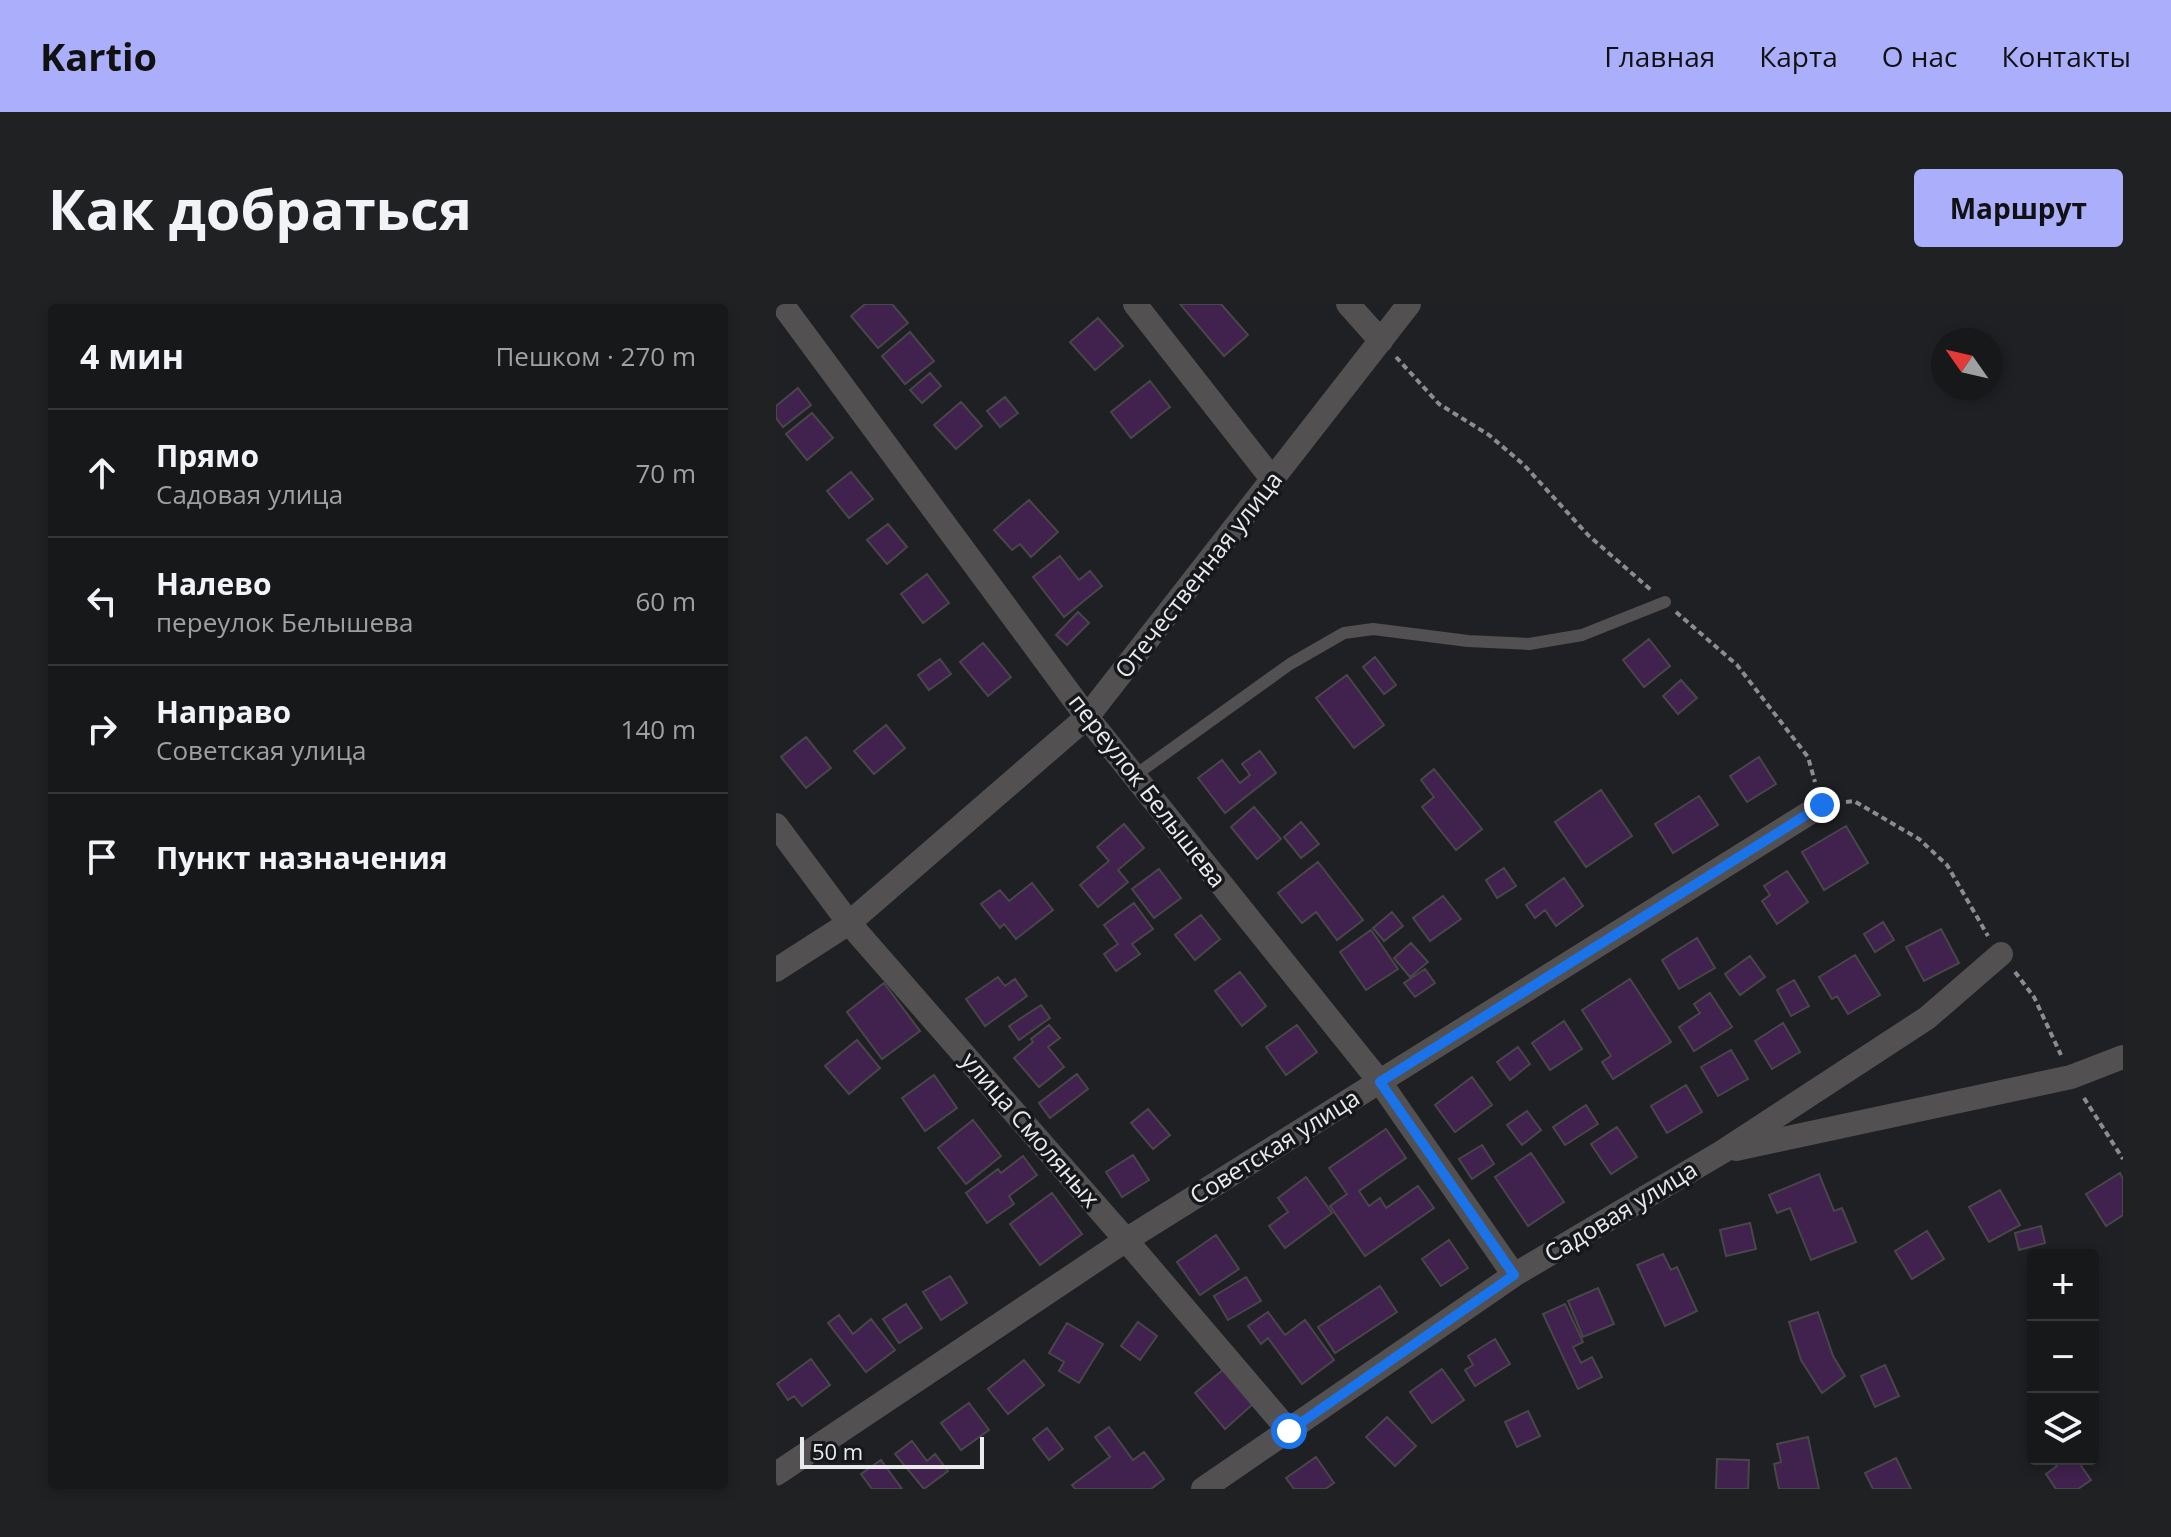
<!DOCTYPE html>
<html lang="ru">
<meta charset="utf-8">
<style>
body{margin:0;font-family:"Open Sans",sans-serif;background:#1f2123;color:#f1f3f6}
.controls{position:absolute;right:24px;bottom:24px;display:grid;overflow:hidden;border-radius:8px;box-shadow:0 4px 12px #0003}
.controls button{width:72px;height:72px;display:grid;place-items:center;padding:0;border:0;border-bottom:2px solid #353739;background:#16181a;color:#f1f3f6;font:40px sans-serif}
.compass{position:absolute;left:1155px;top:24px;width:72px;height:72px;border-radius:50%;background:#16181a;box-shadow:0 4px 12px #0003;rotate:304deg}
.scale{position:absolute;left:24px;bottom:20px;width:184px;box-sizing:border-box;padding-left:8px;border:4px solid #e8eaec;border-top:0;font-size:22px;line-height:28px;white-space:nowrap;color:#e8eaec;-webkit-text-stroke:6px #15171a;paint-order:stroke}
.stop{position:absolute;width:24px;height:24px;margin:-18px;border:6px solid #1a73e8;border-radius:50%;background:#fff}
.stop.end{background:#1a73e8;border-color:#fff;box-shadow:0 2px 8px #0008}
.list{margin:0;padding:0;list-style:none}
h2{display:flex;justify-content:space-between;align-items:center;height:104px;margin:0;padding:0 32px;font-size:34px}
h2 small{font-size:26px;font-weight:400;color:#9ea0a2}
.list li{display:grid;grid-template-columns:52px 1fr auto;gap:24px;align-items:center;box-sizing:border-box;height:128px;padding:0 32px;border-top:2px solid #353739}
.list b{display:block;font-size:30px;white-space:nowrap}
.list p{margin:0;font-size:26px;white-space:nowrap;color:#9ea0a2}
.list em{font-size:26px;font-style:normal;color:#9ea0a2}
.icon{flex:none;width:44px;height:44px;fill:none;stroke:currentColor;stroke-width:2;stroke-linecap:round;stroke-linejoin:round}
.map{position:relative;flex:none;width:1347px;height:1185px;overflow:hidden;border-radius:8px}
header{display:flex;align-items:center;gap:48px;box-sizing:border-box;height:112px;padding:0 40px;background:#abaffb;color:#111}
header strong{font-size:38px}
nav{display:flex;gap:44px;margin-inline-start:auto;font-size:28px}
.intro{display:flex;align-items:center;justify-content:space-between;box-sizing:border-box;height:192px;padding:0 48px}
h1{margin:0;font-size:56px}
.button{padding:20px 36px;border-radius:8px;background:#abaffb;color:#111;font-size:28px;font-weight:700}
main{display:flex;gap:48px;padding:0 48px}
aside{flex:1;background:#16181a;border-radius:8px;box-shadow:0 4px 12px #0003}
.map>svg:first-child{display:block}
.building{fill:#41214e;stroke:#484649;stroke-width:2}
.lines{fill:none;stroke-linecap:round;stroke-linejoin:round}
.path{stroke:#8a8c8f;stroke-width:4;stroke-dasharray:6 4;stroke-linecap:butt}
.service{stroke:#525050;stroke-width:12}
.minor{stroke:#525050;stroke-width:24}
.route{stroke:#1a73e8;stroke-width:10}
.labels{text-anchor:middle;stroke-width:7;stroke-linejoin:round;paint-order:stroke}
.street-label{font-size:24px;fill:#e8eaec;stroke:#15171a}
</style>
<header>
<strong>Kartio</strong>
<nav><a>Главная</a><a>Карта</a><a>О нас</a><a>Контакты</a></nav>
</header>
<div class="intro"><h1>Как добраться</h1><a class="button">Маршрут</a></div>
<main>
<aside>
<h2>4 мин<small>Пешком · 270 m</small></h2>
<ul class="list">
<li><svg class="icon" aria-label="ahead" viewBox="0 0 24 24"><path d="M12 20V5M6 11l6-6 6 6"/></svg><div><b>Прямо</b><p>Садовая улица</p></div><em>70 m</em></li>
<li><svg class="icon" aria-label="left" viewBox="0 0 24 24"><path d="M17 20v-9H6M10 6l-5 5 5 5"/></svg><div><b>Налево</b><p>переулок Белышева</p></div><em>60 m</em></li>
<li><svg class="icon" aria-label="right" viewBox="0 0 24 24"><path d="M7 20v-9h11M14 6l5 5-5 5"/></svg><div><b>Направо</b><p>Советская улица</p></div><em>140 m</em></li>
<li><svg class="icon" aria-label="arrive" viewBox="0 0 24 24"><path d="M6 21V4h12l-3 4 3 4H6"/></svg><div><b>Пункт назначения</b></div></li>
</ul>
</aside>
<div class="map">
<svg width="1347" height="1185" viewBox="0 0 1347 1185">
<rect width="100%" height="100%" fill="#1e2023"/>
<!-- building -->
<path class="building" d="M89,0H116L132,19L102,44L75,12Z
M404,0H445L472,31L448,52Z
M322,14L347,42L319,66L294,38Z
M134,28L158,57L129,80L106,52Z
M154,69L165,82L146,99L134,86Z
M374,77L394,103L355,134L335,108Z
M22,84L35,101L7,123L0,114V102Z
M229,93L242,109L224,123L211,107Z
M185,98L206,122L180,145L158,121Z
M36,109L57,134L31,156L10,130Z
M75,168L97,195L73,214L51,187Z
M253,196L282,228L255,253L244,240L236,246L218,226Z
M112,220L131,243L111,260L91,236Z
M284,252L303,276L314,267L326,282L288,313L257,273Z
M151,270L173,299L147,319L125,290Z
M302,308L313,319L291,341L280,331Z
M873,335L894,362L868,383L847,356Z
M207,339L235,373L212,392L184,358Z
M599,353L620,381L608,390L587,363Z
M164,355L175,370L153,386L142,371Z
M571,371L608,421L578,444L540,394Z
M905,376L921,394L902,410L887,392Z
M110,421L129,444L98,470L78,447Z
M30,433L55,464L30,484L5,453Z
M484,447L500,469L449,509L422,474L446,456L464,479L474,471L466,460Z
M983,453L1000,480L971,498L954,472Z
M658,465L706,525L680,546L646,503L658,493L645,476Z
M825,486L856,532L810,563L779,518Z
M923,492L942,521L897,549L879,520Z
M478,503L505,535L481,555L455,523Z
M525,518L543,540L525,554L508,533Z
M348,520L368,544L342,566L352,578L322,603L304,581L333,557L321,543Z
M1070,522L1092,559L1048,586L1026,548Z
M542,558L587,616L561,636L540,608L526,619L502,589Z
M728,564L740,582L721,594L710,576Z
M383,565L405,594L378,614L356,585Z
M1011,567L1032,598L1001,620L986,597L994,591L988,582Z
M788,574L807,602L780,622L769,606L759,614L750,601Z
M256,579L277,606L240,635L228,620L224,624L205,600L224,586L233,597Z
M667,592L685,615L654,637L637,614Z
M358,599L377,625L356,640L364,650L340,667L328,650L342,640L328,621Z
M616,608L627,622L608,637L597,624Z
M425,611L444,635L419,656L399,631Z
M1107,618L1118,636L1099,648L1088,630Z
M1165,625L1183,659L1148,677L1130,643Z
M595,626L622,665L590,686L564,648Z
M921,634L939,664L903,685L886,656Z
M635,639L652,658L634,673L618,654Z
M1079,651L1104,691L1072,710L1061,692L1056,695L1043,673Z
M974,652L989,673L964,691L949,670Z
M649,665L659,679L639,693L628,679Z
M464,668L490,702L466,722L439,687Z
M222,673L229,682L239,675L251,692L209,722L190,695Z
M854,675L895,738L837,775L826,758L835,752L806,706Z
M1018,676L1033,702L1015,712L1001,686Z
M108,679L144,727L106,755L71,708Z
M934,689L956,723L918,747L903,723L924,709L918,700Z
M265,701L274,714L243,736L233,722Z
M788,717L806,745L774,766L756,739Z
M1007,719L1024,748L996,765L979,737Z
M273,721L284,734L272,743L288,763L263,783L238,754L257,738L255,735Z
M521,721L541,748L510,771L490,743Z
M81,736L104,764L73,790L49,762Z
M742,743L754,760L734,776L721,758Z
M955,746L972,775L942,792L925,763Z
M301,770L312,785L274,814L263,799Z
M158,771L181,804L149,827L126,794Z
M696,773L716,801L679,828L659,801Z
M910,781L926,808L891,829L875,802Z
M810,801L822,820L789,841L777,823Z
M372,805L394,831L377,845L355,819Z
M751,807L765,826L746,841L731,821Z
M197,816L225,852L190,880L162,844Z
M841,823L861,853L835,870L815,840Z
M610,825L630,854L583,887L593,902L604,894L610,904L642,882L658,904L589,952L554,902L571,890L553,864Z
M706,841L718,860L696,875L683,855Z
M755,849L788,898L752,922L719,873Z
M357,851L373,876L346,893L330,868Z
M247,852L261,871L233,892L238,900L211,919L190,889L222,865L225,869Z
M1344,869L1347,875V911L1330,922L1310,890Z
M1043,870L1058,907L1066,904L1080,938L1035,956L1014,904L1001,909L993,891Z
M530,873L556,909L509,944L493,922L512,908L502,894Z
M1224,886L1244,921L1213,938L1193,903Z
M276,889L306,930L264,961L234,920Z
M974,919L980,945L950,952L944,926Z
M1265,922L1269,939L1243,946L1239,929Z
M1151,927L1168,955L1136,975L1119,947Z
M440,931L463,965L424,991L401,958Z
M673,936L692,964L665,982L646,955Z
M887,950L895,966L901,963L921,1007L889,1022L861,961Z
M174,972L191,999L165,1016L147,988Z
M470,973L485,997L452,1016L438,992Z
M604,982L621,1008L559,1049L542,1023Z
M822,984L838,1020L807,1033L792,997Z
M130,1000L146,1024L123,1039L107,1015Z
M789,1000L807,1038L797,1043L805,1059L816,1053L826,1073L802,1085L767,1010Z
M492,1008L509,1031L529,1016L558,1056L526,1080L492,1034L485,1040L472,1022Z
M1042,1008L1057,1052L1069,1072L1046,1089L1025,1056L1013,1018Z
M63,1011L77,1030L95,1015L119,1046L90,1068L52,1019Z
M362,1018L381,1032L364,1056L345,1042Z
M291,1019L327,1040L303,1079L283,1067L288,1058L273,1049Z
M719,1035L734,1060L699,1082L689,1066L697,1061L692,1052Z
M35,1055L54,1081L26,1102L18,1092L12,1096L1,1080Z
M248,1056L268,1081L232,1110L212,1085Z
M1109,1061L1123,1092L1099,1103L1085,1072Z
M448,1065L477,1100L449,1125L419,1089Z
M666,1065L688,1096L656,1119L634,1088Z
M193,1099L213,1126L185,1146L165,1119Z
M752,1107L764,1132L741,1143L729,1118Z
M611,1113L640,1142L619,1162L590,1133Z
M333,1123L357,1156L368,1148L388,1175L375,1185H299L296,1181L334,1153L319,1133Z
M271,1124L287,1145L273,1156L257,1135Z
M1032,1133L1043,1185H1003L998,1160L1005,1158L1001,1140Z
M136,1137L151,1157L159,1150L172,1167L148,1185L119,1150Z
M540,1153L558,1179L549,1185H518L510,1174Z
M1120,1154L1135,1185H1097L1089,1169Z
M941,1155L973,1156L972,1185H940Z
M1275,1155H1309L1303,1159L1315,1176L1302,1185H1280L1270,1170L1281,1162Z
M105,1156L126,1185H96L85,1170Z"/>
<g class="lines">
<!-- path -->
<path class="path" d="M620,53L663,100L713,131L748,161L812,231L875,286
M900,308L961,361L1032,453L1039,478
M1070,498L1078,497L1143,535L1171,561L1212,632
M1239,668L1258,693L1285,751
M1308,794L1347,855"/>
<!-- service -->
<path class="service" d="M358,472L514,360L568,329L597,325L692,337L753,340L806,331L889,298"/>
<!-- minor -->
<path class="minor" d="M6,0L311,413L604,778L738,971
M359,0L497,176
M572,0L605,37
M0,521L73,619L350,936L513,1127
M0,666L73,619L311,413L633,0
M960,845L1295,773L1347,753
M0,1170L350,936L1046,501
M427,1185L738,971L946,848L1151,714L1225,650"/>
</g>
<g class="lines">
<!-- route -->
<path class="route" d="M513,1127L738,971L604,778L1046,501"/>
</g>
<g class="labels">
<!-- street labels -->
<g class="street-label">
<text transform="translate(423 271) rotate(-52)" y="8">Отечественная улица</text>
<text transform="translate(371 487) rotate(52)" y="8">переулок Белышева</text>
<text transform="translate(254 826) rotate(49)" y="8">улица Смоляных</text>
<text transform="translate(499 843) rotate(-32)" y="8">Советская улица</text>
<text transform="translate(845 908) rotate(-31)" y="8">Садовая улица</text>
</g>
</g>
</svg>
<div class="controls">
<button>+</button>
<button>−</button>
<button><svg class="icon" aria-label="layers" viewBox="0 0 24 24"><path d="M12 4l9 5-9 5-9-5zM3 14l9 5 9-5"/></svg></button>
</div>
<svg class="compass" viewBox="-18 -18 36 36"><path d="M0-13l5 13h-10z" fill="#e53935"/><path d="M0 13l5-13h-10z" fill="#9ea0a2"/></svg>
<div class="scale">50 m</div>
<div class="stop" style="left:513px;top:1127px"></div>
<div class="stop end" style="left:1046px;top:501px"></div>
</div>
</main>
